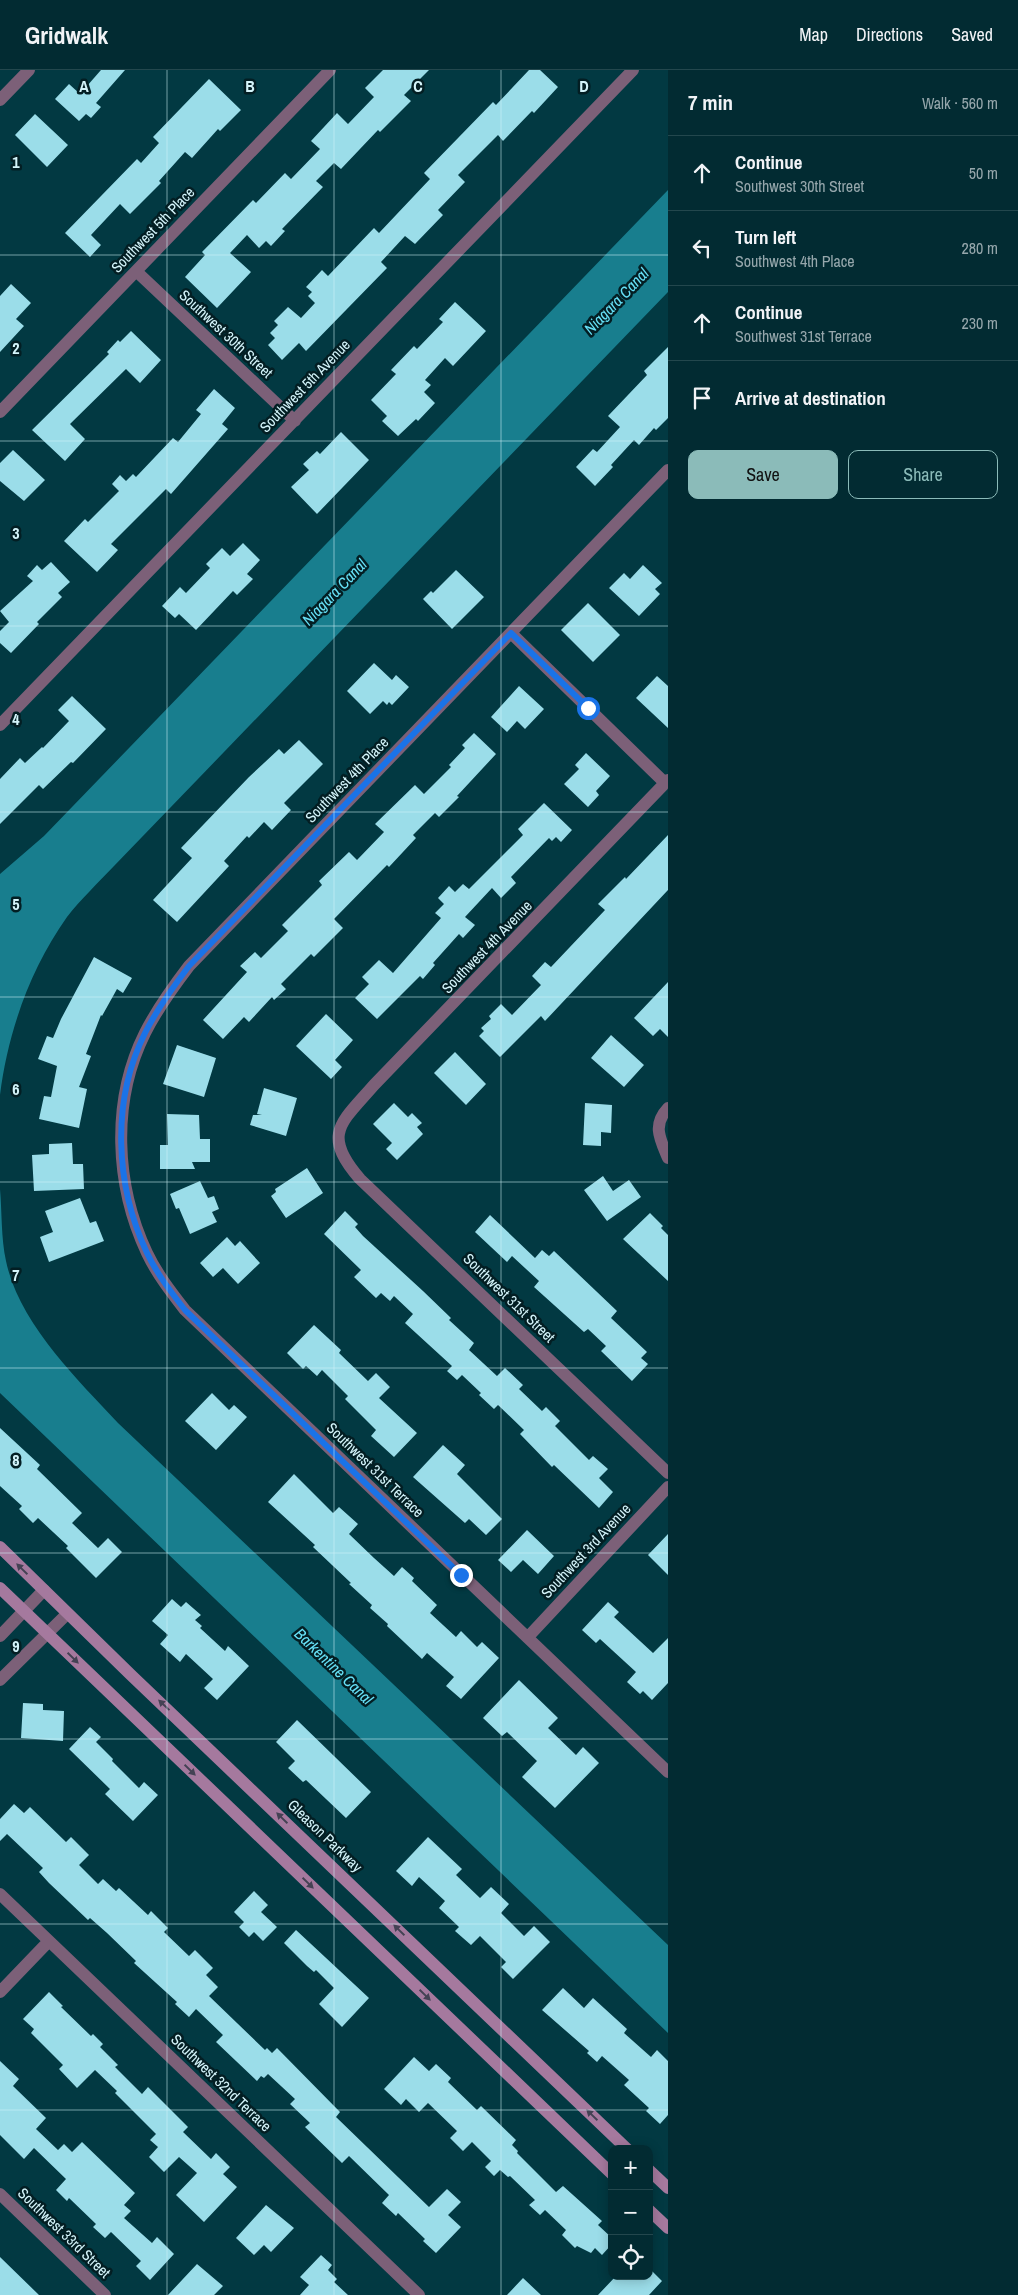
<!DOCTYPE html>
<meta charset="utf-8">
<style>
body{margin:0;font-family:"Archivo Narrow",sans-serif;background:#0c333a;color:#f1f3f6}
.controls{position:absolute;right:15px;bottom:15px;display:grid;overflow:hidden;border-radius:10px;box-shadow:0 2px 12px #0003}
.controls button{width:45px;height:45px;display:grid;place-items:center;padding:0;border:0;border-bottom:1px solid #23474d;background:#022b32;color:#f1f3f6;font:25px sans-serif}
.stop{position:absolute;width:15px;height:15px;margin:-11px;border:4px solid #1a73e8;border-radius:50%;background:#fff}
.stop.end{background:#1a73e8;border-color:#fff;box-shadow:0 1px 5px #0008}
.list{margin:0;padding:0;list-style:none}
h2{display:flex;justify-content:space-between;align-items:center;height:65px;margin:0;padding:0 20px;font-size:21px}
h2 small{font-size:16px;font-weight:400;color:#96a7ac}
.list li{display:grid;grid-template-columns:32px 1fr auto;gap:15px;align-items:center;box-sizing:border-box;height:75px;padding:0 20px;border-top:1px solid #23474d}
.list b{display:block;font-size:19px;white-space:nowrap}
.list p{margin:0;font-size:16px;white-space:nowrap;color:#96a7ac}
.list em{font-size:16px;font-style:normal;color:#96a7ac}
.actions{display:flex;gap:10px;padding:15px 20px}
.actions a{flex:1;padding:11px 0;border:1px solid #8bbbb9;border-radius:10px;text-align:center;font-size:18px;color:#8bbbb9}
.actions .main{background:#8bbbb9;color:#111}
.icon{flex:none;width:28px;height:28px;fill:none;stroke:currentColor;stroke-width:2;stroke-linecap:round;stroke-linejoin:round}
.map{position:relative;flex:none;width:668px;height:2225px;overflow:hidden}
header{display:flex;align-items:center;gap:30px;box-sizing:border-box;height:70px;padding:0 25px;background:#022b32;border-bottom:1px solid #23474d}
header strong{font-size:24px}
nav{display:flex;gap:28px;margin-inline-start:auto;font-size:18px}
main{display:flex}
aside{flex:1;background:#022b32}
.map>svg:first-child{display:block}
.water{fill:#187e8e}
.building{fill:#9bdde9}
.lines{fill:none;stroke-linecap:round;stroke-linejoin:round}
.minor{stroke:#7c6078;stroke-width:12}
.tertiary{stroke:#7c6078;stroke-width:12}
.secondary{stroke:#a5799e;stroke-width:12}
.oneway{fill:#444254}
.route{stroke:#1a73e8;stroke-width:6}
.grid{fill:none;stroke:#d4f4fa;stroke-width:1;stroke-opacity:0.55}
.labels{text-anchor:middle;stroke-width:5;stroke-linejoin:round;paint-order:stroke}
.street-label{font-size:15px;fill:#d4f4fa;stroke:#031e23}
.water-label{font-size:16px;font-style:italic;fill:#67e2f8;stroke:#031e23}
.grid-label{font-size:16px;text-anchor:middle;font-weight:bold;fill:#d4f4fa;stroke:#031e23;stroke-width:5;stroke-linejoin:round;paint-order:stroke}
</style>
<header>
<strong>Gridwalk</strong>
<nav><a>Map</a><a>Directions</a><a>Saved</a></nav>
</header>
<main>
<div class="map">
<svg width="668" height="2225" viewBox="0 0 668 2225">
<rect width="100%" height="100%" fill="#023942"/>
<!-- water -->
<path class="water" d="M668,120V222L114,796C98,813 81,829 67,847C30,899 8,962 0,1025V804L44,766Z
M0,1119C2,1142 1,1168 6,1191C19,1253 77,1309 118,1353L668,1875V1963L0,1323Z"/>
<!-- building -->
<path class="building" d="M101,0H125L96,33L101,37L91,48L86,44L79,51L55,29L69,14L80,24Z
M383,0H429L404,25L411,31L380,62L378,60L341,99L334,93L316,111L323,117L282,159L285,161L271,176L266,171L259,178L247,165L230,183L251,202L217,238L185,207L205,185L202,182L253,130L256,133L285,103L291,109L320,79L311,71L337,43L348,54L374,27L365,18Z
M529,0H540L558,17L534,43L532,41L503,71L498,65L458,105L465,112L438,140L443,145L415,174L405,166L381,192L387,198L306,281L299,273L282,290L268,275L275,268L270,263L278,255L274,251L288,237L301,248L315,233L308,226L312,222L306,217L322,200L328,206L374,158L379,163L430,109L424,103L493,32L496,35Z
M209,9L241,40L220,61L218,59L192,88L185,82L159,111L161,113L130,144L120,134L91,165L101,175L90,187L65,163L137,89L141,93L159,73L153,67Z
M35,44L68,75L47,97L15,65Z
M11,214L31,233L16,249L24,256L0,282V226Z
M455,232L486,261L453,296L445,288L425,310L431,315L424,322L435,333L418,351L416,349L398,366L382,351L387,346L371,330L396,304L391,300L414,276L417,279L443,252L439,249Z
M131,261L161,290L140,313L126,299L70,354L85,369L65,391L32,360L109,284L107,282L118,270L120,272Z
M668,277V348L656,360L654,358L639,375L634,370L611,395L613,397L595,416L576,397L593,379L597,382L620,357L608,346L647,305L644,301Z
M214,319L235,338L222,354L228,359L171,424L166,419L111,474L118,480L97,502L64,471L85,449L88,452L119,421L112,414L120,405L126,411L133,404L136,407L173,368L178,372L201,344L196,340Z
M341,362L369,390L317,444L291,417L309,400L303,394L317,381L320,384Z
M13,380L45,410L24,431L0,411V393Z
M243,473L260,490L247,504L253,509L237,525L233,521L196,560L179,544L175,548L162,536L180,517L186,523L210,498L206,494L222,478L230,486Z
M51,492L70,512L58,523L62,527L37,552L39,554L11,583L0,573V561L9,552L0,541L33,511L27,506L37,495L42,500Z
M643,495L662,513L655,519L660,524L639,546L609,518L624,503L630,509Z
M456,500L484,527L452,559L423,529L431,521L433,523Z
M588,533L620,565L593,592L561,560Z
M374,593L392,610L396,605L409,617L392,635L389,632L387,635L383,631L370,644L347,621Z
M657,606L668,616V658L636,628Z
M519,616L544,639L525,659L517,651L507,662L491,647Z
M72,626L106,659L73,693L71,692L43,719L39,715L0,754V709L20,688L25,693L42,677L43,678L69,651L58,640Z
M474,663L496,684L457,726L459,727L439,747L435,743L413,765L416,768L389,797L387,795L334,849L343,858L314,887L311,884L281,914L286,919L274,930L272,927L249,952L244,947L223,969L203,950L247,902L240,896L255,882L261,888L288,861L282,855L322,815L319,811L349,782L357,790L384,762L375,754L415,715L424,724L451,697L449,695L465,678L462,675Z
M299,670L323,694L284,733L291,740L272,760L264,752L249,768L247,766L224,791L229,796L177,852L153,830L192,788L181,778L249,707L279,679L284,684Z
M586,683L610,706L596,721L599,725L588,737L564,714L579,699L575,695Z
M544,733L572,760L561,772L556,767L552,771L549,768L511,807L516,813L501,828L492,818L465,847L475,855L463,868L459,864L433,893L435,895L423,909L420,906L377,949L355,928L369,914L362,907L379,890L393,903L441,848L435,843L444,834L438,828L449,816L455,822L463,814L469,819L523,765L518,759Z
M668,765V820L545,951L541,946L500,987L479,966L484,961L481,958L491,949L489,946L501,934L512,945L541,915L532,906L545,892L551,897L605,840L598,834L625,807L626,809Z
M94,887L132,908L123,923L117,919L102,946L101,945L86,984L91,986L79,1017L87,1019L79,1058L39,1049L44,1026L51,1027L57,996L38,989L47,966L53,968L61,949Z
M668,912V967L660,959L653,966L634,948Z
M326,944L353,970L335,990L342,997L331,1009L296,976Z
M611,965L644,995L624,1017L591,988Z
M177,975L216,988L204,1027L163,1014Z
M455,982L486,1014L466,1035L434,1003Z
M264,1018L297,1028L286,1066L250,1055L253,1045H262L257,1044Z
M394,1033L408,1047L412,1043L422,1053L417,1057L423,1064L397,1090L386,1079L392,1073L373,1054Z
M585,1033L612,1035L611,1063L601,1062V1076L583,1075Z
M167,1044L199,1045L200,1069H210V1092H192L195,1099H160V1075H168Z
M72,1073L73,1094H83L84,1119L34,1121L32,1085L49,1084V1074Z
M307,1098L323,1123L286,1148L271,1126L276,1122L275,1119Z
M603,1106L613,1121L629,1110L641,1127L607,1151L584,1120Z
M200,1111L208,1128L214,1126L219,1139L212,1142L217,1152L190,1164L179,1138L176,1139L170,1124Z
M80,1128L90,1153L96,1151L104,1171L49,1192L40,1167L53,1162L45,1141Z
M345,1141L358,1154L355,1157L363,1166L423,1221L451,1248L449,1250L474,1273L469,1280L497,1306L505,1298L523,1315L519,1319L542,1341L546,1337L560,1351L555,1356L589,1390L593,1386L608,1399L599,1408L613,1422L599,1438L554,1395L552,1397L520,1364L524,1360L498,1335L494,1339L479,1325L481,1323L462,1305L457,1310L447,1301L452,1296L405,1253L413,1244L394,1226L390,1231L381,1223L376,1228L354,1207L361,1200L324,1164Z
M650,1143L663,1156L661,1158L668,1165V1211L623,1169Z
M490,1145L535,1188L542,1180L549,1186L554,1181L617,1241L611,1248L647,1282L641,1288L648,1294L632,1311L601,1281L606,1276L588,1259L584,1262L534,1217L539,1211L512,1186L507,1192L475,1162Z
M227,1167L235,1176L240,1171L260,1193L238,1214L223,1198L213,1207L200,1193Z
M314,1255L341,1280L339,1283L368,1311L376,1303L390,1317L379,1328L417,1363L394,1387L371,1366L376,1360L345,1329L348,1326L322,1300L317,1306L306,1296L303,1299L287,1283Z
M212,1323L229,1340L234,1335L247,1347L216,1380L185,1351Z
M0,1358L40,1395L37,1399L82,1443L72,1453L98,1478L108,1468L122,1482L96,1508L66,1478L68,1476L38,1448L33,1453L19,1439L22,1436L0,1416Z
M443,1375L465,1395L457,1404L502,1449L486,1465L469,1449L465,1453L413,1407Z
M294,1404L333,1443L339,1437L358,1454L349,1464L374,1488L394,1506L402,1497L414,1508L412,1511L437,1535L430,1543L456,1567L461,1561L477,1577L482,1572L499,1588L461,1629L446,1616L454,1607L427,1583L422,1589L387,1556L388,1554L370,1538L372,1535L349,1514L351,1513L313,1477L315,1475L268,1432Z
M527,1460L554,1486L538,1504L523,1490L511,1502L498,1490Z
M668,1464V1505L648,1485Z
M172,1529L181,1537L186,1532L201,1545L195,1550L202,1556L200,1558L225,1581L228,1576L249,1596L217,1630L204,1618L213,1609L186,1584L180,1592L160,1574L168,1565L152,1551Z
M608,1532L619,1542L614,1547L653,1583L668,1568V1613L652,1630L643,1621L640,1624L627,1612L636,1602L600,1569L596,1573L582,1560Z
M519,1610L558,1648L548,1658L576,1685L583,1677L599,1693L555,1738L522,1707L537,1691L507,1662L502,1666L483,1648Z
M23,1633L43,1634V1640L64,1641L63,1671L21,1668Z
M297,1650L371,1722L346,1748L306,1710L303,1712L288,1698L295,1691L276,1672Z
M90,1657L101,1667L96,1672L113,1689L112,1691L139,1718L144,1712L158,1725L133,1751L105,1724L110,1719L69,1679Z
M14,1734L24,1743L30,1737L66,1772L71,1767L89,1785L79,1795L98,1814L103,1809L116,1821L119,1818L148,1845L151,1841L168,1858L164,1862L189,1886L195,1880L213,1898L206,1905L218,1917L209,1926L265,1980L267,1978L272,1983L277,1978L340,2042L336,2047L429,2137L447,2119L461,2132L448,2145L461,2157L436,2183L423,2171L425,2169L398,2143L396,2146L382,2133L389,2125L349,2086L342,2093L305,2057L310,2053L290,2034L295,2029L268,2004L264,2008L261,2006L257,2011L216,1972L223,1965L196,1939L189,1947L175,1934L177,1932L134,1893L136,1891L107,1863L90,1848L88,1850L49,1813L39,1802L43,1798L7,1764L0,1771V1749Z
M428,1767L462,1799L456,1805L480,1828L491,1817L509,1834L501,1843L524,1866L534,1856L550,1872L513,1909L501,1897L506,1892L480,1866L471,1875L455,1861L459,1857L439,1838L445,1831L419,1807L412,1816L396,1801Z
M254,1821L268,1835L261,1842L277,1857L263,1871L254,1862L249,1867L239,1857L244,1852L234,1842Z
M296,1860L369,1928L342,1957L319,1934L334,1918L316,1900L314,1902L307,1896L284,1873Z
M563,1918L584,1938L593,1928L627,1959L624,1963L651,1987L657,1980L668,1991V2045L660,2054L646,2041L649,2038L624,2015L629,2010L602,1986L597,1992L587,1983L589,1981L542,1940Z
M49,1922L63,1936L61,1937L91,1966L93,1964L103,1974L100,1977L118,1995L115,1997L142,2024L148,2017L188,2057L183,2062L211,2089L216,2083L230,2097L223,2104L237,2117L204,2152L176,2125L197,2103L179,2087L164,2102L149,2087L158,2077L150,2070L156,2064L115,2023L117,2021L95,2000L77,2018L59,1999L63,1995L31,1963L34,1959L23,1949Z
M414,1987L429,2001L436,1994L451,2008L448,2012L477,2040L481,2036L516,2070L512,2075L518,2081L517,2083L556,2122L563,2116L602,2151L598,2155L612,2168V2174L602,2185L595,2178L591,2183L577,2176L575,2178L562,2165L566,2160L545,2140L540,2145L529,2135L535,2130L510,2106L508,2107L500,2100L494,2106L485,2097L491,2091L472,2072L463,2081L450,2068L457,2061L428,2033L419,2042L406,2029L401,2035L384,2019Z
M0,1991L19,2009L13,2016L46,2048L36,2059L58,2080L64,2074L72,2082L82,2072L135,2123L124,2135L131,2141L124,2148L152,2173L157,2167L174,2184L150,2210L136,2196L141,2191L111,2162L105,2168L93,2157L96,2154L69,2128L67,2131L56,2120L66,2109L34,2078L24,2089L0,2065Z
M266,2135L294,2158L271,2182L264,2175L254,2185L236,2168Z
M321,2185L332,2195L328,2200L337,2209L334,2212L348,2225H300L309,2215L300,2207Z
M0,2187L39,2225H0Z
M197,2194L223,2216L214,2225H168Z
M651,2200L662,2211L649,2225H598L616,2206H649Z
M523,2208L541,2225H507Z"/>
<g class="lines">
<!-- minor -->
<path class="minor" d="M0,30L29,0
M136,201L295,351
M0,342L330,0
M668,400L189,896C173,917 157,939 145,963C111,1031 115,1115 147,1183C157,1204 171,1222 185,1240L668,1702
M511,563L665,713
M0,655L633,0
M668,710L374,1015C341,1053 321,1064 360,1109L668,1403
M668,1038C652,1055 660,1069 668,1088
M528,1567L668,1417
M0,1824L419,2225
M0,1922L49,1871
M0,2124L105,2225"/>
<!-- tertiary -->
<path class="tertiary" d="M0,1566L44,1520
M0,1610L67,1544"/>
<!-- secondary -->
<path class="secondary" d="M0,1477L131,1605L627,2079
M0,1518L612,2104
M649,2100L668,2118
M649,2140L668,2158"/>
</g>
<!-- one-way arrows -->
<defs><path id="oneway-solid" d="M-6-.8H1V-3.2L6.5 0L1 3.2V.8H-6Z" transform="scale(1.25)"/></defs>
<g class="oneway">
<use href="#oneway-solid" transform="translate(22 1499) rotate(-136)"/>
<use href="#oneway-solid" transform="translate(73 1588) rotate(44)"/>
<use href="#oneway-solid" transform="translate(164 1635) rotate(-137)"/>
<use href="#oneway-solid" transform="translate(190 1700) rotate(44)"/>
<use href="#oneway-solid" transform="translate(282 1748) rotate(-136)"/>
<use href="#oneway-solid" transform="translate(308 1813) rotate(44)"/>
<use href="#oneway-solid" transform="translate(399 1860) rotate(-136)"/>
<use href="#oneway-solid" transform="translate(425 1925) rotate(44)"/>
<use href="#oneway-solid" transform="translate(592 2045) rotate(-136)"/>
</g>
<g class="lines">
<!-- route -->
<path class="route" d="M461,1505L185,1240C171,1222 157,1204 147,1183C115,1115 111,1031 145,963C157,939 173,917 189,896L511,563L588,638"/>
</g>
<!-- grid -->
<path class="grid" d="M167,0V2225M334,0V2225M501,0V2225M0,185H668M0,371H668M0,556H668M0,742H668M0,927H668M0,1112H668M0,1298H668M0,1483H668M0,1669H668M0,1854H668M0,2040H668"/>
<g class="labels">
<!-- street labels -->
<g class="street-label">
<text transform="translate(153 160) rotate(-46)" y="5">Southwest 5th Place</text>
<text transform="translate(226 264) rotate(43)" y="5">Southwest 30th Street</text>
<text transform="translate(305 316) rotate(-46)" y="5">Southwest 5th Avenue</text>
<text transform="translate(347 710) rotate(-46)" y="5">Southwest 4th Place</text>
<text transform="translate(487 877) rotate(-46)" y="5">Southwest 4th Avenue</text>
<text transform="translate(509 1228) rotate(44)" y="5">Southwest 31st Street</text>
<text transform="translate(375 1400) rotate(44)" y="5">Southwest 31st Terrace</text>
<text transform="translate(586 1481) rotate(-47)" y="5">Southwest 3rd Avenue</text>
<text transform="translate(325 1766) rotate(44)" y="5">Gleason Parkway</text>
<text transform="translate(221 2013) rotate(44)" y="5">Southwest 32nd Terrace</text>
<text transform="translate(64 2163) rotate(44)" y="5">Southwest 33rd Street</text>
</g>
<!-- water labels -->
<g class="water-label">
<text transform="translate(616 231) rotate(-46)" y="6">Niagara Canal</text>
<text transform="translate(334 522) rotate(-46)" y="6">Niagara Canal</text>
<text transform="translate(334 1596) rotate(44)" y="6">Barkentine Canal</text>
</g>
</g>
<g class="grid-label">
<text x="84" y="22">A</text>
<text x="250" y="22">B</text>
<text x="418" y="22">C</text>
<text x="584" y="22">D</text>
<text x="16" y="98">1</text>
<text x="16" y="284">2</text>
<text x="16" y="469">3</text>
<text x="16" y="655">4</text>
<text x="16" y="840">5</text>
<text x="16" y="1025">6</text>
<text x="16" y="1211">7</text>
<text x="16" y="1396">8</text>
<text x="16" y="1582">9</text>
</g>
</svg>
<div class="controls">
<button>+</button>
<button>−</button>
<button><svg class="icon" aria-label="locate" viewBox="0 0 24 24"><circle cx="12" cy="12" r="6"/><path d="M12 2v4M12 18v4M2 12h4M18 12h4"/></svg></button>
</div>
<div class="stop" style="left:588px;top:638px"></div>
<div class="stop end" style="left:461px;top:1505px"></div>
</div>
<aside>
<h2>7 min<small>Walk · 560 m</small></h2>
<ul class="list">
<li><svg class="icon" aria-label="ahead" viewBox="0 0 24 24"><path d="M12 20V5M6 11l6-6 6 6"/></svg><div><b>Continue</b><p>Southwest 30th Street</p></div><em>50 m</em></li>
<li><svg class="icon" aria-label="left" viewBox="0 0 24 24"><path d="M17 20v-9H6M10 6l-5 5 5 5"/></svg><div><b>Turn left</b><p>Southwest 4th Place</p></div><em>280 m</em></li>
<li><svg class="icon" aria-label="ahead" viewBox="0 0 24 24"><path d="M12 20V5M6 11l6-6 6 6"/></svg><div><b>Continue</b><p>Southwest 31st Terrace</p></div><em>230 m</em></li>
<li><svg class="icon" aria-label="arrive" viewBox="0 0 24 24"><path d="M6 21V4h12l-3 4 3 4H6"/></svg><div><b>Arrive at destination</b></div></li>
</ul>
<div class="actions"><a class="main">Save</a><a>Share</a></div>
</aside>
</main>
